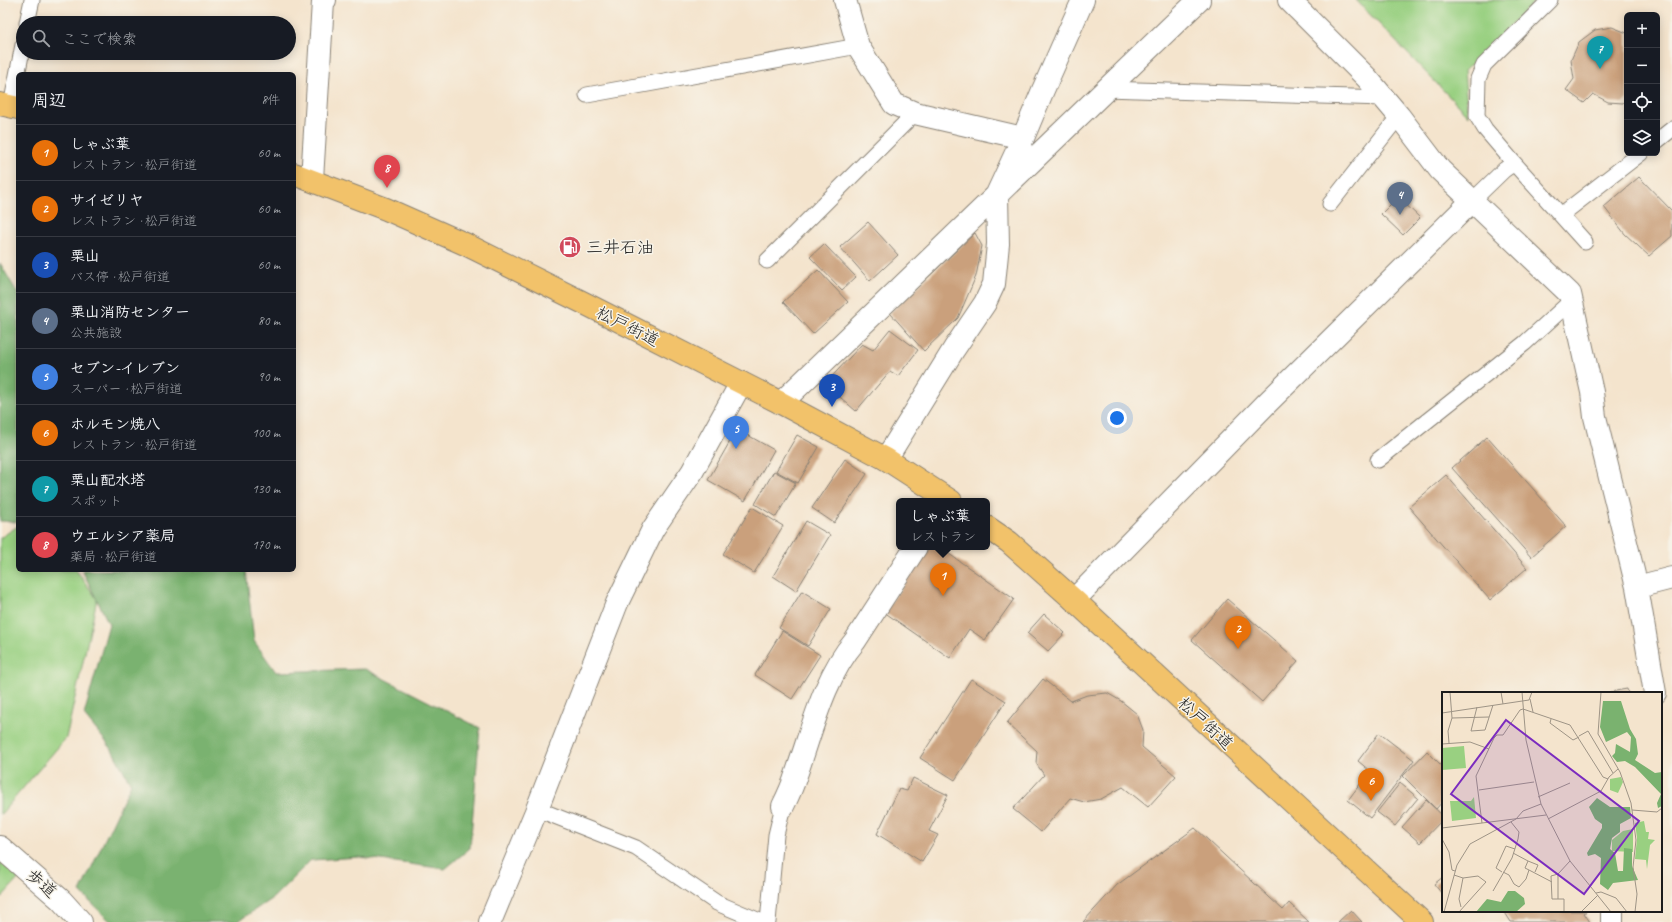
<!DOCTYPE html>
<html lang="ja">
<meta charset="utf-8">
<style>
body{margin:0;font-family:Caveat,"Klee One",sans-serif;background:#242831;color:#f1f3f6}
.controls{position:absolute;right:12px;top:12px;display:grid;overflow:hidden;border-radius:6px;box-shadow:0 2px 10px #0003}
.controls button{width:36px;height:36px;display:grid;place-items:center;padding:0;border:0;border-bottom:1px solid #363941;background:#171b24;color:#f1f3f6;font:20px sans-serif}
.you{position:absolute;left:1117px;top:418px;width:14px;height:14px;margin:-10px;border:3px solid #fff;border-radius:50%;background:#1a73e8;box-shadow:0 0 0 6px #1a73e833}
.badge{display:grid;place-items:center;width:26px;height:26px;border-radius:50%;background:#0b8043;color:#fff;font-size:13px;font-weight:700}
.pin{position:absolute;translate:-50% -33px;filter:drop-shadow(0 1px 2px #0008)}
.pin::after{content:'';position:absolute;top:21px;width:14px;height:12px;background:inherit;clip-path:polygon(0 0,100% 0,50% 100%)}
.popup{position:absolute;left:896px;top:498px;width:94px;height:52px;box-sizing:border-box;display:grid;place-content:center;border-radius:6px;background:#171b24;filter:drop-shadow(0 1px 3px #0005);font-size:13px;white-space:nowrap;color:#9ea1a6}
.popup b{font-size:15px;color:#f1f3f6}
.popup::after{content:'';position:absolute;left:50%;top:100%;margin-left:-8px;border:8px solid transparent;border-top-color:#171b24}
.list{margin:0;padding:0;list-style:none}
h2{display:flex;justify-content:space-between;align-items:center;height:52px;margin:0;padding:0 16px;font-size:17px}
h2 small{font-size:13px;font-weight:400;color:#9ea1a6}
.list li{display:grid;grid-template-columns:26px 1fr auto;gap:12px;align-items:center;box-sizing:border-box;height:56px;padding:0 16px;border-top:1px solid #363941}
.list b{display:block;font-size:15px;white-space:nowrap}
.list p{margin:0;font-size:13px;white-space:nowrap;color:#9ea1a6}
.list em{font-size:13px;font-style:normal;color:#9ea1a6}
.icon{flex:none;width:22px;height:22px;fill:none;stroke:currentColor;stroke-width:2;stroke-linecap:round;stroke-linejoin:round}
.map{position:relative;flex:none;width:1672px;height:922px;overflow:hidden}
.search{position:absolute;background:#171b24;box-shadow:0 2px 10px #0003;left:16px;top:16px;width:280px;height:44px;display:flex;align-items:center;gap:10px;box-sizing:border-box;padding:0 14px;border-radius:22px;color:#9ea1a6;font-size:15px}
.panel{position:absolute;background:#171b24;box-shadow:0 2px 10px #0003;left:16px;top:72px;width:280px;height:500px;border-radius:6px}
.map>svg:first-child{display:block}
.green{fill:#99d081;stroke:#5a764e}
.forest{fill:#7ab26f;stroke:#4b6746}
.building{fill:#caa07b}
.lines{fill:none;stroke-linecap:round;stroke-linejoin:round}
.service-casing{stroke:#888074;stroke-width:17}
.minor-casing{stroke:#888074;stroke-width:24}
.primary-casing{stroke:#888074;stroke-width:24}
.service{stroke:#fff;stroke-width:15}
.minor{stroke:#fff;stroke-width:22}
.primary{stroke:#f2c26a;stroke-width:22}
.labels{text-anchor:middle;stroke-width:3;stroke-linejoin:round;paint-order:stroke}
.poi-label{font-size:17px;fill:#1c1c1c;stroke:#f7f3e8;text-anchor:start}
.street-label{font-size:17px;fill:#1c1c1c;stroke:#f7f3e8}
.inset-road{fill:none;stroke:#9e9486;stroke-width:1}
.view{fill:#7b2cbf;fill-opacity:0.15;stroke:#7b2cbf;stroke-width:2}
.inset-edge{fill:none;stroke:#1c1c1c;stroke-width:2}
</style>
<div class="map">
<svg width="1672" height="922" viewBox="0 0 1672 922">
<rect width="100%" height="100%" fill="#f7f3e8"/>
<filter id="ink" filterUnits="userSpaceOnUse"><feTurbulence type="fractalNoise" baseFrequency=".025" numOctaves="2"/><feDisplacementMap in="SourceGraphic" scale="8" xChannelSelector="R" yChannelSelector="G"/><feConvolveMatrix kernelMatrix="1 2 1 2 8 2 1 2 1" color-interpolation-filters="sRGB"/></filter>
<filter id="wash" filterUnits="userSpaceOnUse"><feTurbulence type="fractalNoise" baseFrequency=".012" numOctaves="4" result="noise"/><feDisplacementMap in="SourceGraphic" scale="16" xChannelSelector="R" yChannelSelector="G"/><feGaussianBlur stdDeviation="0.9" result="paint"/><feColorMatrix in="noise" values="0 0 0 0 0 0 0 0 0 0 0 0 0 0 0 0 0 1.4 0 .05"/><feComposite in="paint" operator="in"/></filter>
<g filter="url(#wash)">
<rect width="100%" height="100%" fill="#f4e4cd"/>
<!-- green -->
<path class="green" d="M1356,0H1536L1464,71L1468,116Z
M18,526V570H76L97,599L66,738L0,815V538Z
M0,862L19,878L0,899Z"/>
<!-- forest -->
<path class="forest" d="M0,263L18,294V522L0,521Z
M82,570H246L254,641L276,672L365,669L480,728L470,848L445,869L360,857L311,860L274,897L237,922H111L80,892L131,784L111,748L84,715L109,624Z"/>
<g id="blocks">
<!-- building -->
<path class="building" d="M1612,27L1627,33V99L1623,103L1608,102L1593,94L1584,103L1566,90L1574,79L1571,60L1579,42L1595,30Z
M1639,177L1672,211V236L1649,256L1625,234L1604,207Z
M1398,197L1420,218L1403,235L1381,214Z
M868,222L898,255L870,281L840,247Z
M975,233L982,246L976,276L958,318L924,351L890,313Z
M824,244L856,277L842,290L810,257Z
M818,270L848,302L813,334L783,302Z
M890,329L918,350L898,376L890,371L856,411L825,384L862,344L873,350Z
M737,429L774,450L745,501L708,480Z
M797,435L819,447L798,483L776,471Z
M1487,437L1566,526L1531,557L1452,468Z
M845,459L867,474L834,523L812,508Z
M774,471L796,483L776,517L755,504Z
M1446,475L1527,568L1490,600L1409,507Z
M752,507L783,526L754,573L723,554Z
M806,521L830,535L796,591L773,576Z
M930,547H939L1014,599L985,640L969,629L950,658L884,612Z
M802,591L831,609L808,646L779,628Z
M1227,599L1298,661L1262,702L1192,640Z
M1044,614L1065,633L1048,651L1027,633Z
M782,631L820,655L792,699L755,675Z
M971,679L1006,701L955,780L920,758Z
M1043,679L1071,701L1087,695L1107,693L1121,701L1137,714L1143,730L1142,747L1176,776L1148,807L1123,787L1101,799L1084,802L1070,798L1041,832L1013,809L1044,775L1036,763L1037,751L1007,723Z
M1627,689L1628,693H1610V692Z
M1379,733L1414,760L1370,818L1348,800L1370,771L1358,761Z
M1427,751L1443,767V801L1436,809L1403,776Z
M913,778L948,795L929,831L938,835L922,862L877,834L899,789L907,791Z
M1400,783L1418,798L1395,826L1377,812Z
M1426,800L1443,816V819L1420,843L1402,827Z
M1195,828L1283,910L1289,903L1309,922H1083L1117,885Z
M1443,877V895L1434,884Z
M1351,910L1362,922H1338Z
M1504,911H1587L1584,913L1590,922H1511Z"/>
</g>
</g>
<g filter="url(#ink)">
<use href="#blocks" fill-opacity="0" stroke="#888074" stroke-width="1"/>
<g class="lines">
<!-- service casing -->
<g class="service-casing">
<path id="service" d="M27,23L32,0
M1106,89L1383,98
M587,95L858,46
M11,106L23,45
M1657,141L1672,129
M1514,163L1485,129L1477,116L1478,79L1484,65L1550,0
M1472,201L1504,170L1514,163L1585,242
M1330,204L1399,116
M1561,215L1641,153
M767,261L915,113
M1378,460L1525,343L1571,301
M537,809L636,848L717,903L762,922
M768,922L776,835L783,806"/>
</g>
<!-- minor casing -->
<g class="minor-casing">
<path id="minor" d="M845,0L858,46L894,104L915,113L1023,138
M1289,0L1367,78L1399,116L1440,170L1570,294L1592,392L1595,417L1637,587L1655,693
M312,179L323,2L325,0
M781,403L1199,0
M886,459L954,349L985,303L994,284L998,244L997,194L1023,138L1043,90L1083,0
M1637,587L1672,578
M1074,600L1268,402L1472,201
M783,806C788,796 793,785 796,775C812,730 824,677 855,641L916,547
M0,847L61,900L81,922
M1612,911V922
M490,922L537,809L617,603L653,529L692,472L741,383"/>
</g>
<!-- primary casing -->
<g class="primary-casing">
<path id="primary" d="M0,104L18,108
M294,174L386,209L465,244L584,303L781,403L886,459L951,501
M987,527L1009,542L1074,600L1422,922"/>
</g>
<!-- service -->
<use href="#service" class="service"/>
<!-- minor -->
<use href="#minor" class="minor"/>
<!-- primary -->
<use href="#primary" class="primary"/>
</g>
</g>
<!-- icons -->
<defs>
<g id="fuel-disc" transform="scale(1.15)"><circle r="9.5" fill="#d1495b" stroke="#f7f3e8"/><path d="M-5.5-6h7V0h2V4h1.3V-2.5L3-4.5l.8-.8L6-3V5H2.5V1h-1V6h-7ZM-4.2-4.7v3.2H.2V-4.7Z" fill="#fff"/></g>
</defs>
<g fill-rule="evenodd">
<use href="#fuel-disc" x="570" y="247"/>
</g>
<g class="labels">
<!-- poi labels -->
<g class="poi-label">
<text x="586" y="253">三井石油</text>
</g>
<!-- street labels -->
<g class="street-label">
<text transform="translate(628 326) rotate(27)" y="6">松戸街道</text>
<text transform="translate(1206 723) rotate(43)" y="6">松戸街道</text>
<text transform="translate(42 883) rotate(41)" y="6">歩道</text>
</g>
</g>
<!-- overview -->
<g transform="translate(1442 692)">
<rect width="220" height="220" fill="#f4e4cd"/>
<path d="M22,54L24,76L0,78V56ZM179,85L181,90L176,101L168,98V87ZM32,105L34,126L10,129L8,109H29ZM202,129L204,140H207L206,147L213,148L208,153L205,177L204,168L193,167L195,146L193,131ZM191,137V160L170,159V148L181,139Z" fill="#99d081"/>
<path d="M161,9H179L188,37L194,47L196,62L193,68L213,81L220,80V114L216,116L215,111L219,102L193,75L183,69L175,70L170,64L173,61L174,52L188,60L189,45L185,40L164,50L158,35ZM155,106L168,115H188L189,126L178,132V140L170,146L168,157L173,161L176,179H181L182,156L190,157V174L196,188L171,191L166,198L158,192L159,166L153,162L146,164L145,161L160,136V132L153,127L147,115ZM66,199H73L82,206L83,212L74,220H34L45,207L59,210Z" fill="#7ab26f"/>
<path class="inset-road" d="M59,0L61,12M80,0L84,48L99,112L128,169L169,220M159,0L156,42L178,80L189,111L194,148L191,175L195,202L193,220M88,7L91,20M35,15L29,39L43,38L51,13M81,17L128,33L161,85L166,87M0,21L87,8L90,0M10,26L47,25M109,27L108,31L131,48L137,45M137,44L146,39L171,81M7,51L6,39L10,26L8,0M0,52L28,50L47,57M37,98L92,90M96,105L128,91M190,118L215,120L220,116M106,127L159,99L167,85L176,77M40,131L34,84L52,46L55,43H61L78,18L81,17M0,136L104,123M0,147L7,160L10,178L13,179M86,169L96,173L93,180M87,178L110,190M60,180L54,176L64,154L73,157M61,180L67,183L72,192L77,195L84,187L87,178L83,176L86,169L71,161M12,183L21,186L36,184L44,190L17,220M51,199L70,166L76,147L77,140L69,130M154,201L159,200L174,206L185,220M116,207V182M19,215L17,207L21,186M2,220L15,173L28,152L74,127L81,119L99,112M122,220V207H110L109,184L116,182L128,169M139,220L156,203"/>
<path class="view" d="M64,28L197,129L142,202L9,102Z"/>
<rect width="220" height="220" class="inset-edge"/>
</g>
</svg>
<div class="controls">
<button>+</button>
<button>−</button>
<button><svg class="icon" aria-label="locate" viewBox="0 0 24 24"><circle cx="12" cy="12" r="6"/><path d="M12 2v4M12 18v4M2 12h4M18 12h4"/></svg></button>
<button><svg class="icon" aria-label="layers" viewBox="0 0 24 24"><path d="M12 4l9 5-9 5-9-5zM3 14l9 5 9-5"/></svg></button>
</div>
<div class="you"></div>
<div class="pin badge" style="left:943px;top:596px;background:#e8710a">1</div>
<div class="popup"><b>しゃぶ葉</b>レストラン</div>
<div class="pin badge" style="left:1238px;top:649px;background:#e8710a">2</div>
<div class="pin badge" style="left:832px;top:407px;background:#1a4fb4">3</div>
<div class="pin badge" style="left:1400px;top:215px;background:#5c6f8a">4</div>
<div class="pin badge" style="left:736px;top:449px;background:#3f7fe0">5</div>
<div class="pin badge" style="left:1371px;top:801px;background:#e8710a">6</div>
<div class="pin badge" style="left:1600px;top:69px;background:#0f9aa8">7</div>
<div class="pin badge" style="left:387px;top:188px;background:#e0444e">8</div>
<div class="search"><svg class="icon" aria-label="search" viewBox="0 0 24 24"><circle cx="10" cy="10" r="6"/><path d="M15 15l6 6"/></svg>ここで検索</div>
<section class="panel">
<h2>周辺<small>8件</small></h2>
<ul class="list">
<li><span class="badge" style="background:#e8710a">1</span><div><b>しゃぶ葉</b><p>レストラン · 松戸街道</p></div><em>60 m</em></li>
<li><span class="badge" style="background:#e8710a">2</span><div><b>サイゼリヤ</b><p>レストラン · 松戸街道</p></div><em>60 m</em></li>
<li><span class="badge" style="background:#1a4fb4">3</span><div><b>栗山</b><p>バス停 · 松戸街道</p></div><em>60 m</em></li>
<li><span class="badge" style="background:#5c6f8a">4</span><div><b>栗山消防センター</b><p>公共施設</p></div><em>80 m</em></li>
<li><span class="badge" style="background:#3f7fe0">5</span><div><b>セブン-イレブン</b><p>スーパー · 松戸街道</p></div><em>90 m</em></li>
<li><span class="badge" style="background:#e8710a">6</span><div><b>ホルモン焼八</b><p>レストラン · 松戸街道</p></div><em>100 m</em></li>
<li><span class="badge" style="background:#0f9aa8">7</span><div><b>栗山配水塔</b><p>スポット</p></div><em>130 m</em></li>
<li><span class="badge" style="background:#e0444e">8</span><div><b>ウエルシア薬局</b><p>薬局 · 松戸街道</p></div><em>170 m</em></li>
</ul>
</section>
</div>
